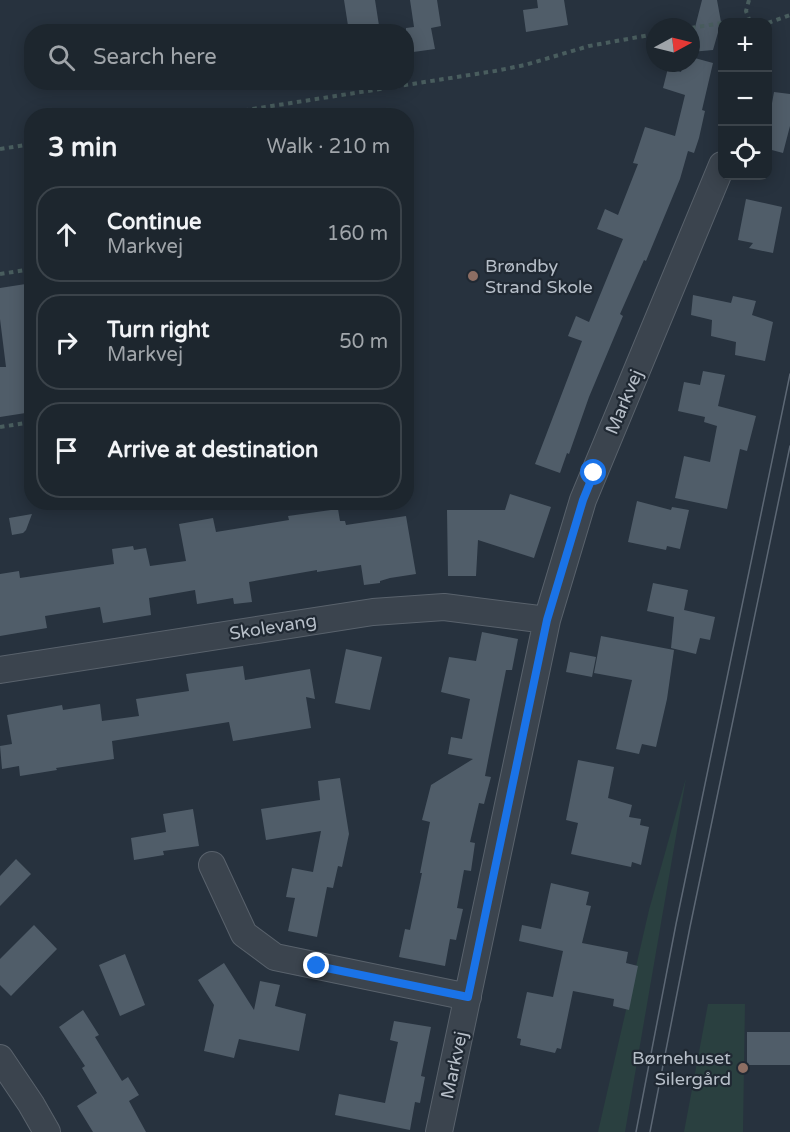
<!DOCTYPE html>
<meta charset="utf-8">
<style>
body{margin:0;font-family:"Varela Round",sans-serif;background:#252e36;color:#f1f3f6}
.controls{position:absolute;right:18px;top:18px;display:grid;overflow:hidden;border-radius:12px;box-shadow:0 3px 15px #0003}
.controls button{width:54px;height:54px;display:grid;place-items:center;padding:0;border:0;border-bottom:2px solid #3b434a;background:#1d262e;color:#f1f3f6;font:30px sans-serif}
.compass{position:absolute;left:646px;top:18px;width:54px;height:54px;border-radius:50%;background:#1d262e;box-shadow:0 3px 15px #0003;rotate:83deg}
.stop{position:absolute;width:18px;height:18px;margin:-14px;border:4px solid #1a73e8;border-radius:50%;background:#fff}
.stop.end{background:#1a73e8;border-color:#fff;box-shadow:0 2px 6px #0008}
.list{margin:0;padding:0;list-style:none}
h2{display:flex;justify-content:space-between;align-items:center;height:78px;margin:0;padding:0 24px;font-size:26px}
h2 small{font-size:20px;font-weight:400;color:#a0a5aa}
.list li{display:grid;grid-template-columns:39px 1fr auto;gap:18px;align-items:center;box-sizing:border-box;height:96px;margin:0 12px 12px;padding:0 12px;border:2px solid #3b434a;border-radius:24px}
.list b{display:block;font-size:22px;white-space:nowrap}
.list p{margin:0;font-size:20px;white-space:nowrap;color:#a0a5aa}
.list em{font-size:20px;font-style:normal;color:#a0a5aa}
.icon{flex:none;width:33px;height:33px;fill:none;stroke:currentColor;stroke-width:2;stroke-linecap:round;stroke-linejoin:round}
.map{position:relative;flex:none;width:790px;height:1132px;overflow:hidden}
.search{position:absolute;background:#1d262e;box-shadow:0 3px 15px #0003;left:24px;top:24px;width:390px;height:66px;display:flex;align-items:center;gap:15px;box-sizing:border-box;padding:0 21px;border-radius:24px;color:#a0a5aa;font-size:22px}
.panel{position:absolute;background:#1d262e;box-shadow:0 3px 15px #0003;left:24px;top:108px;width:390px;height:402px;border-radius:24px}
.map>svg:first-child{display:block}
.green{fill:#2a4040}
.building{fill:#505d69}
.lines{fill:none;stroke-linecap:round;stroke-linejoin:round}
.street-casing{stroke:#59626c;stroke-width:28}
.path{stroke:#495d5e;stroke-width:4;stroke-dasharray:4.5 4.5;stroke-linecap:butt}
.street{stroke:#3b444e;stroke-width:26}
.tram{stroke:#5d6875;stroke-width:1.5}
.route{stroke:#1a73e8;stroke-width:8}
.education-dot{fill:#8d6e63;stroke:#202933;stroke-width:2}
.labels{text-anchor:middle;stroke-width:4.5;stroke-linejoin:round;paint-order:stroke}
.poi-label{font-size:18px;fill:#b7bfc9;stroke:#202933;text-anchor:start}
.street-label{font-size:18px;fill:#b7bfc9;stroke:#202933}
</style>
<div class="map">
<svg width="790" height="1132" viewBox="0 0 790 1132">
<rect width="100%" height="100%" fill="#27323e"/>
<!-- green -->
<path class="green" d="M686,778L625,1132H598L649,910Z
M708,1004H745L743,1132H684Z"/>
<!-- building -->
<path class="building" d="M344,0H375L380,32H349Z
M410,0H437L441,26L431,28L435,49L406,53V28L414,27Z
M537,0H564L568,25L526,32L523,10L538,8Z
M702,0H717L721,22L713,50L691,52V43Z
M691,57L713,63L702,110L705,111L699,138L694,153L688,151L680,179L646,261L644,260L620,314L623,316L589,397L569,454L567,453L560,473L535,464L582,341L568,336L576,316L589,322L623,239L597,229L605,209L618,215L638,164L633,163L645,127L675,136L685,95L663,88L668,68L681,72L683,63H691Z
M774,92L790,94V126L783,153L768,149V125Z
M746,199L782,207L773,253L749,248L753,243L738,240Z
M32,283V412L0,417V367H6L0,319V288Z
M693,295L731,303L733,296L756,301L752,315L773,322L765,361L735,355L736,342L711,336L712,320L691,315Z
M703,371L725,375L718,406L756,416L747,451L740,449L727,509L675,498L684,456L710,462L717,426L704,422L705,417L678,411L684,382L700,385Z
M510,494L551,507L534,558L478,540L476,576H448L447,510H505Z
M637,501L671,510L672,507L689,510L680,549L667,546L666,550L628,542Z
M338,509L340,521H345L346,525L406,516L416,574L390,578L380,581V583L364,585L361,565L317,572V570L249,582L252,602L234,604L233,598L197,604L195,590L149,598L151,615L103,623L100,607L45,616L47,628L0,636V574L19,571L20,578L114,564L112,549L133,546L134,550L146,548L150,566L186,561L179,524L213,518L216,532L289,520L288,516Z
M32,514L26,530L23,533L12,535L9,518Z
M653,583L688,590L684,610L715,617L710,640L700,638L696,654L671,648L674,617L647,611Z
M482,632L518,639L512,670H506L493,735L485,776L491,777L484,804L479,803L470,842L475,843L471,871L464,870L457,908L463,909L456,940L450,939L445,966L399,957L405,929L410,930L422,873H420L430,822L422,820L431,785L473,759L448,754L451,737L462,739L470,699L441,692L449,657L476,661Z
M601,636L674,650L667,699L656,747L642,744L639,754L616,749L632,680L594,673Z
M346,649L382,657L370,710L335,703Z
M570,652L596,657L592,677L566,672Z
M243,666L245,680L310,669L315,699L306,697L311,728L233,741L229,722L112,741L114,759L56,768L57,770L20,776L19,766L2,769L0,746L12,744L7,715L62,705L63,710L100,704L102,721L139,716L136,699L189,691L186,674Z
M578,760L614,767L608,798L632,805L629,817L641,819L640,825L649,827L641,865L632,862L631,867L571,854L578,823L566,820Z
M340,778L349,834L342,867L338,866L333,888L327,887L317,937L288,931L295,898L286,897L292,868L313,872L321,831L266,840L261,809L320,800L318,781Z
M193,809L199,846L163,851L164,855L134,860L131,838L166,832L163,814Z
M16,859L31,874L0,906V876Z
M551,883L589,892L586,905L591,906L582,943L628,952L626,963L638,966L629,1010L613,1006L614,999L573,991L561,1049L557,1048L555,1053L520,1045L521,1039L517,1038L527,992L553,997L563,951L519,941L522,925L541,929Z
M34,925L57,949L11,996L0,985V959Z
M125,954L145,1005L120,1016L99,965Z
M224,963L254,1010L260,981L280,985L275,1006L306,1014L299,1051L239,1039L234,1058L204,1051L214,1005L198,980Z
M83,1010L99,1035L95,1037L122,1081L128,1077L139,1095L129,1101L146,1132H93L77,1106L97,1093L82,1068L85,1066L59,1027Z
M394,1021L431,1027L421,1076L425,1077L420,1103L415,1102L410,1130L335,1115L339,1094L385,1103L398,1042L390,1040Z
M747,1032H790V1065H747Z"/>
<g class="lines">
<!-- street casing -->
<g class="street-casing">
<path id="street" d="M0,670L373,612L444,607L547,620
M212,865L244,934L275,957L468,997
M0,1058L31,1104L47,1132
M439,1132L547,620L583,500L722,165"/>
</g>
<!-- path -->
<path class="path" d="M749,0L746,11L750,22
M725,22H755
M768,23L790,15
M691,28L722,23
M208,116L495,71L525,65L589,46L655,34
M0,149L32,144
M0,274L32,269
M0,427L32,422"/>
<!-- street -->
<use href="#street" class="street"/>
<!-- tram -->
<path class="tram" d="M636,1132L676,924L790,374
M650,1132L690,927L790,446"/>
</g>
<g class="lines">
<!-- route -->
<path class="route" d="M317,966L468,997L547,620L583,500L594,473"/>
</g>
<!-- markers -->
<g class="education-dot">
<circle cx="473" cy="276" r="6"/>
<circle cx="743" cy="1068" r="6"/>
</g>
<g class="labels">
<!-- poi labels -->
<g class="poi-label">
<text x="485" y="272">Brøndby<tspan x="485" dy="21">Strand Skole</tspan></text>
<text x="731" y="1064" text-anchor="end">Børnehuset<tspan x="731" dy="21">Silergård</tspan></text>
</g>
<!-- street labels -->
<g class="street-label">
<text transform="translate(624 402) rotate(-67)" y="6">Markvej</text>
<text transform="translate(273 627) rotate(-9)" y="6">Skolevang</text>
<text transform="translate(454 1065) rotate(-78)" y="6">Markvej</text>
</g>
</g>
</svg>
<div class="controls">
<button>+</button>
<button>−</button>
<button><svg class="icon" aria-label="locate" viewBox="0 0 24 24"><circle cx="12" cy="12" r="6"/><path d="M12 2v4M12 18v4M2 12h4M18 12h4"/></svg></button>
</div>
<svg class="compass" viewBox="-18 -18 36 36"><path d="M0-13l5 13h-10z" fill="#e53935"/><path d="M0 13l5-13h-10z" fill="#a0a5aa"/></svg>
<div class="stop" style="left:594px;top:473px"></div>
<div class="stop end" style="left:317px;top:966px"></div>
<div class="search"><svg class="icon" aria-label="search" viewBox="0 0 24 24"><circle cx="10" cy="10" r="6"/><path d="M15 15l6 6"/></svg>Search here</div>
<section class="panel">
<h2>3 min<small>Walk · 210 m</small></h2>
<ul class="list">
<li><svg class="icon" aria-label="ahead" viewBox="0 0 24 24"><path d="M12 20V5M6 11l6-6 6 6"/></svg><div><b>Continue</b><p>Markvej</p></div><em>160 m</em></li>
<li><svg class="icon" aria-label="right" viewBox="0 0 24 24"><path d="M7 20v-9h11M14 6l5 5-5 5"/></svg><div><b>Turn right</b><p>Markvej</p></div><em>50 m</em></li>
<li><svg class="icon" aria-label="arrive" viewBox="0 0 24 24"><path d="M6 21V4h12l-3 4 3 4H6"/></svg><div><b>Arrive at destination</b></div></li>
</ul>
</section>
</div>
